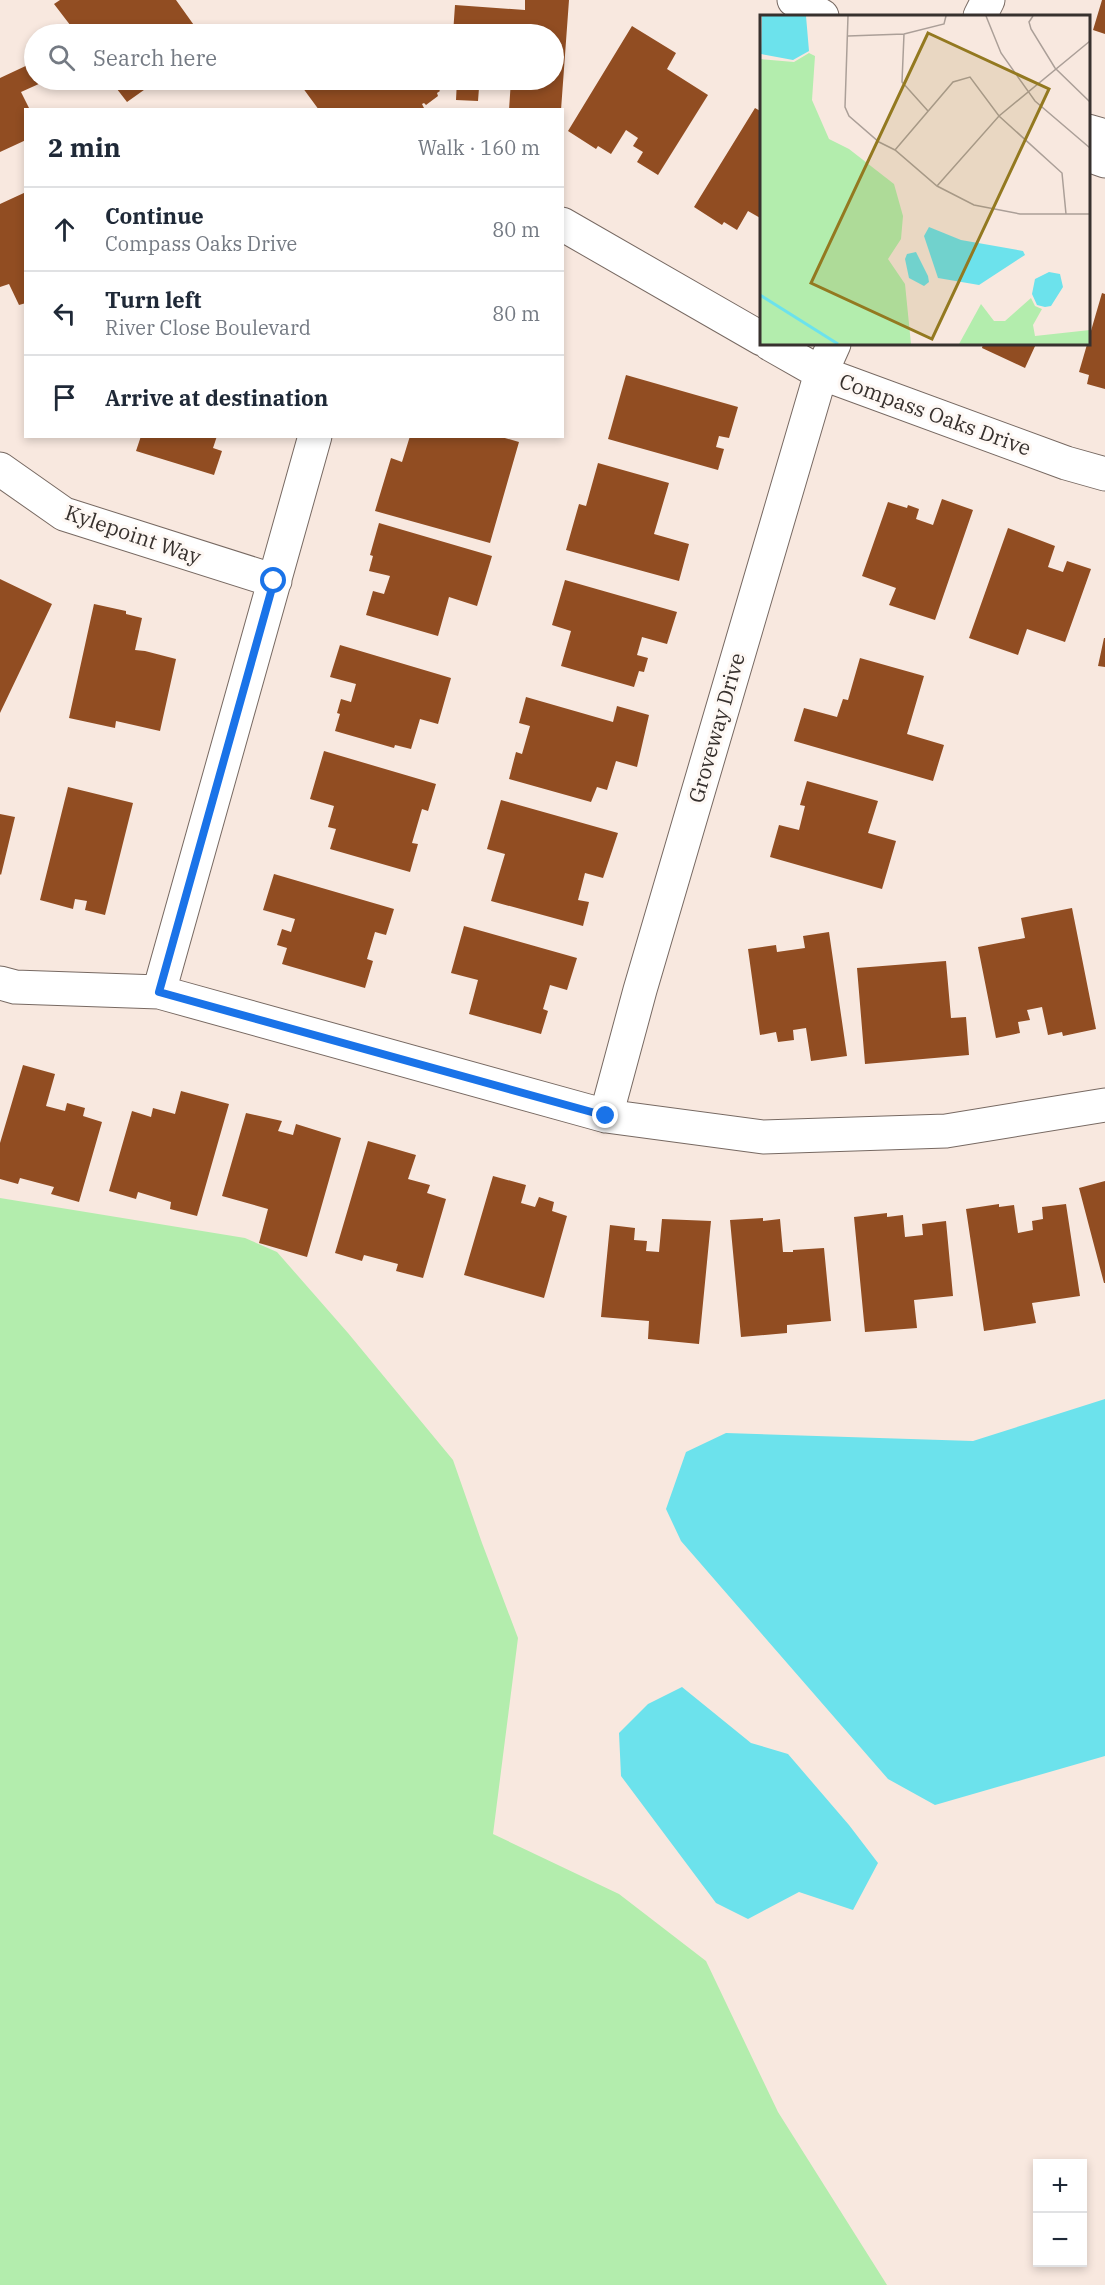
<!DOCTYPE html>
<meta charset="utf-8">
<style>
body{margin:0;font-family:"IBM Plex Serif",serif;background:#f6f6f7;color:#1f2937}
.controls{position:absolute;right:18px;bottom:18px;display:grid;overflow:hidden;border-radius:0px;box-shadow:0 3px 9px #0003}
.controls button{width:54px;height:54px;display:grid;place-items:center;padding:0;border:0;border-bottom:2px solid #e0e1e3;background:#fff;color:#1f2937;font:30px sans-serif}
.stop{position:absolute;width:18px;height:18px;margin:-14px;border:4px solid #1a73e8;border-radius:50%;background:#fff}
.stop.end{background:#1a73e8;border-color:#fff;box-shadow:0 2px 6px #0008}
.list{margin:0;padding:0;list-style:none}
h2{display:flex;justify-content:space-between;align-items:center;height:78px;margin:0;padding:0 24px;font-size:26px}
h2 small{font-size:20px;font-weight:400;color:#747a83}
.list li{display:grid;grid-template-columns:39px 1fr auto;gap:18px;align-items:center;box-sizing:border-box;height:84px;padding:0 24px;border-top:2px solid #e0e1e3}
.list b{display:block;font-size:22px;white-space:nowrap}
.list p{margin:0;font-size:20px;white-space:nowrap;color:#747a83}
.list em{font-size:20px;font-style:normal;color:#747a83}
.icon{flex:none;width:33px;height:33px;fill:none;stroke:currentColor;stroke-width:2;stroke-linecap:round;stroke-linejoin:round}
.map{position:relative;flex:none;width:1105px;height:2285px;overflow:hidden}
.search{position:absolute;background:#fff;box-shadow:0 3px 9px #0003;left:24px;top:24px;width:540px;height:66px;display:flex;align-items:center;gap:15px;box-sizing:border-box;padding:0 21px;border-radius:33px;color:#747a83;font-size:22px}
.panel{position:absolute;background:#fff;box-shadow:0 3px 9px #0003;left:24px;top:108px;width:540px;height:330px;border-radius:0px}
.map>svg:first-child{display:block}
.green{fill:#b3edad}
.water{fill:#6ce2ec}
.building{fill:#914d22}
.lines{fill:none;stroke-linecap:round;stroke-linejoin:round}
.minor-casing{stroke:#776962;stroke-width:35}
.minor{stroke:#fff;stroke-width:33}
.route{stroke:#1a73e8;stroke-width:8}
.labels{text-anchor:middle;stroke-width:6;stroke-linejoin:round;paint-order:stroke}
.street-label{font-size:21px;fill:#37312e;stroke:#fef8f4}
.inset-river{fill:none;stroke:#6ce2ec;stroke-width:3}
.inset-road{fill:none;stroke:#ab9f98;stroke-width:1.5}
.view{fill:#937920;fill-opacity:0.15;stroke:#937920;stroke-width:3}
.inset-edge{fill:none;stroke:#37312e;stroke-width:3}
</style>
<div class="map">
<svg width="1105" height="2285" viewBox="0 0 1105 2285">
<rect width="100%" height="100%" fill="#f8e8df"/>
<!-- green -->
<path class="green" d="M0,1198L245,1238L277,1252L348,1333L453,1460L482,1543L518,1638L493,1834L619,1894L706,1961L778,2112L887,2285H0Z"/>
<!-- water -->
<path class="water" d="M1105,1399V1756L935,1805L888,1779L681,1541L666,1509L686,1452L726,1433L973,1441Z
M682,1687L751,1743L788,1754L849,1825L878,1863L853,1910L799,1892L748,1919L716,1903L621,1776L619,1733L648,1704Z"/>
<!-- building -->
<path class="building" d="M60,0H176L196,28L187,34H77L54,4Z
M525,0H569L561,110H509L511,80H554V34H453L455,5L525,10Z
M1102,0H1105V34L1093,30Z
M632,26L676,53L667,69L708,95L658,175L637,162L643,152L633,146L638,138L626,130L611,154L598,146L596,149L568,131Z
M32,63L34,69V80H39L41,83L21,92L30,110H26V140L0,152V78Z
M110,80H158L127,102Z
M297,80H432L440,91L437,93L438,96L426,105L424,103L422,104L425,110H319Z
M457,80H496L495,89L479,88L478,101L456,100Z
M755,108L762,112V219L748,211L737,230L724,222L722,225L694,207Z
M26,192V303L19,305L9,284L0,287V204Z
M1102,293L1105,294V389L1087,384L1089,375L1079,372Z
M983,344H1036L1025,368L982,348Z
M626,375L738,407L729,438L719,436L716,447L724,449L718,470L608,439Z
M141,436H217L213,448L222,451L214,475L136,451Z
M410,436H498L519,442L490,543L375,511L391,458L402,462Z
M598,463L669,483L654,534L689,544L679,581L566,550L579,504L586,506Z
M942,499L973,510L935,620L889,605L896,588L862,576L888,502L907,508L908,505L919,509L916,519L933,525Z
M379,523L492,556L477,606L449,597L438,636L366,615L373,591L384,594L390,576L369,571L373,556L370,555Z
M1008,528L1055,546L1048,567L1063,572L1067,561L1091,569L1065,642L1027,629L1018,655L969,638Z
M0,579L52,604L0,713Z
M565,580L677,612L667,644L642,637L637,655L648,658L644,672L639,671L634,687L561,666L571,631L552,625Z
M94,604L126,611V614L142,618L135,650L145,651L176,659L160,731L116,721L115,728L69,718Z
M1104,638H1105V667L1098,666Z
M340,645L451,678L438,724L420,719L411,749L395,745L394,748L335,731L340,714L337,713L341,699L351,702L356,684L330,677Z
M860,658L924,676L907,734L944,745L933,781L794,741L804,708L837,717L843,699L848,700Z
M526,697L613,722L617,706L649,715L637,767L616,761L607,790L597,787L591,802L509,779L516,752L522,754L530,726L519,723Z
M324,751L436,784L428,811L422,809L412,843L418,844L410,872L330,849L336,829L328,827L334,806L310,799Z
M807,781L878,801L868,833L896,841L882,889L770,857L779,825L799,830L805,806L800,805Z
M68,787L133,803L105,915L85,910L87,901L75,899L73,909L40,900Z
M501,800L618,833L603,878L585,873L578,900L589,902L583,926L491,901L505,854L487,849Z
M0,814L15,817L1,875L0,874Z
M274,874L394,909L386,935L375,932L367,959L373,961L365,988L282,964L287,948L277,945L282,929L291,932L295,919L263,910Z
M1072,908L1096,1029L1063,1036L1062,1032L1048,1035L1042,1007L1027,1010L1030,1020L1018,1022L1020,1033L996,1038L978,947L1025,938L1021,918Z
M464,926L577,958L567,990L550,985L543,1009L548,1011L541,1034L469,1014L478,980L451,973Z
M829,932L847,1056L811,1061L806,1028L793,1030L794,1040L778,1042L776,1032L760,1035L748,949L776,945L777,952L805,948L803,936Z
M946,961L951,1018L966,1017L969,1055L865,1064L857,968Z
M23,1065L55,1074L46,1106L65,1111L67,1103L85,1108L83,1116L102,1122L79,1202L51,1194L54,1187L20,1178L18,1184L0,1179V1143Z
M181,1091L229,1104L197,1216L170,1209L171,1202L138,1192L136,1199L109,1191L132,1111L151,1117L153,1108L175,1114Z
M246,1113L282,1121L278,1131L293,1135L296,1124L341,1138L307,1257L259,1243L268,1209L222,1196Z
M368,1141L416,1155L408,1179L430,1185L427,1193L446,1199L423,1278L396,1271L398,1264L364,1255L362,1261L335,1253Z
M493,1176L526,1185L521,1203L535,1207L539,1197L554,1202L552,1211L567,1216L544,1298L464,1275Z
M1105,1181V1283H1104L1079,1188Z
M999,1204V1207L1014,1205L1018,1233L1033,1230L1032,1221L1043,1219L1042,1207L1066,1204L1080,1296L1032,1303L1036,1323L984,1331L966,1209Z
M887,1213V1217L903,1215L905,1237L923,1235L922,1224L946,1221L953,1296L914,1300L917,1328L865,1332L854,1217Z
M763,1218V1221L780,1219L783,1252H793V1250L824,1248L831,1321L787,1325V1333L741,1337L730,1220Z
M662,1219L711,1221L699,1344L648,1339L649,1321L601,1317L610,1225L635,1228L634,1240L647,1241L646,1251L659,1252Z"/>
<g class="lines">
<!-- minor casing -->
<g class="minor-casing">
<path id="minor" d="M794,0L822,16
M980,16L988,0
M1088,131L1105,136
M1088,155L1105,161
M562,224L762,339
M770,344L821,373L1066,463L1105,474
M0,469L64,514L275,581
M0,983L15,987L159,992L606,1116L763,1137L946,1131L1105,1105
M159,992L315,436
M606,1116L640,990L821,373L834,344"/>
</g>
<!-- minor -->
<use href="#minor" class="minor"/>
</g>
<g class="lines">
<!-- route -->
<path class="route" d="M274,581L159,992L606,1116"/>
</g>
<g class="labels">
<!-- street labels -->
<g class="street-label">
<text transform="translate(935 415) rotate(20)" y="7">Compass Oaks Drive</text>
<text transform="translate(133 535) rotate(19)" y="7">Kylepoint Way</text>
<text transform="translate(717 728) rotate(-74)" y="7">Groveway Drive</text>
</g>
</g>
<!-- overview -->
<g transform="translate(760 15)">
<rect width="330" height="330" fill="#f8e8df"/>
<path d="M49,38L55,41L52,85L69,124L89,134L134,169L143,201L141,224L128,244L145,269L151,329H0V44L34,47ZM271,283L275,291L282,294L273,310L275,321L330,315V329H199L221,289L234,306H245Z" fill="#b3edad"/>
<path d="M2,1H46L49,36L33,45L1,39ZM169,212L201,225L263,236L265,240L219,270L178,263L164,221ZM156,237L168,261L169,267L164,271L149,263L145,244L147,239ZM289,257L300,259L303,272L291,291L285,292L277,290L272,279L275,264Z" fill="#6ce2ec"/>
<path class="inset-river" d="M0,280L78,329"/>
<path class="inset-road" d="M88,1L85,92L89,101L119,127L135,135L177,171L214,190L260,199H330M226,1L241,38L275,86L330,133M273,1L269,7L271,14L295,53L330,87M144,19L142,67L168,96M88,21L144,19L184,9L186,1M135,135L193,67L210,62L239,101L302,158L306,199M177,171L239,101L330,26"/>
<path class="view" d="M168,18L289,74L172,324L51,268Z"/>
<rect width="330" height="330" class="inset-edge"/>
</g>
</svg>
<div class="controls">
<button>+</button>
<button>−</button>
</div>
<div class="stop" style="left:274px;top:581px"></div>
<div class="stop end" style="left:606px;top:1116px"></div>
<div class="search"><svg class="icon" aria-label="search" viewBox="0 0 24 24"><circle cx="10" cy="10" r="6"/><path d="M15 15l6 6"/></svg>Search here</div>
<section class="panel">
<h2>2 min<small>Walk · 160 m</small></h2>
<ul class="list">
<li><svg class="icon" aria-label="ahead" viewBox="0 0 24 24"><path d="M12 20V5M6 11l6-6 6 6"/></svg><div><b>Continue</b><p>Compass Oaks Drive</p></div><em>80 m</em></li>
<li><svg class="icon" aria-label="left" viewBox="0 0 24 24"><path d="M17 20v-9H6M10 6l-5 5 5 5"/></svg><div><b>Turn left</b><p>River Close Boulevard</p></div><em>80 m</em></li>
<li><svg class="icon" aria-label="arrive" viewBox="0 0 24 24"><path d="M6 21V4h12l-3 4 3 4H6"/></svg><div><b>Arrive at destination</b></div></li>
</ul>
</section>
</div>
